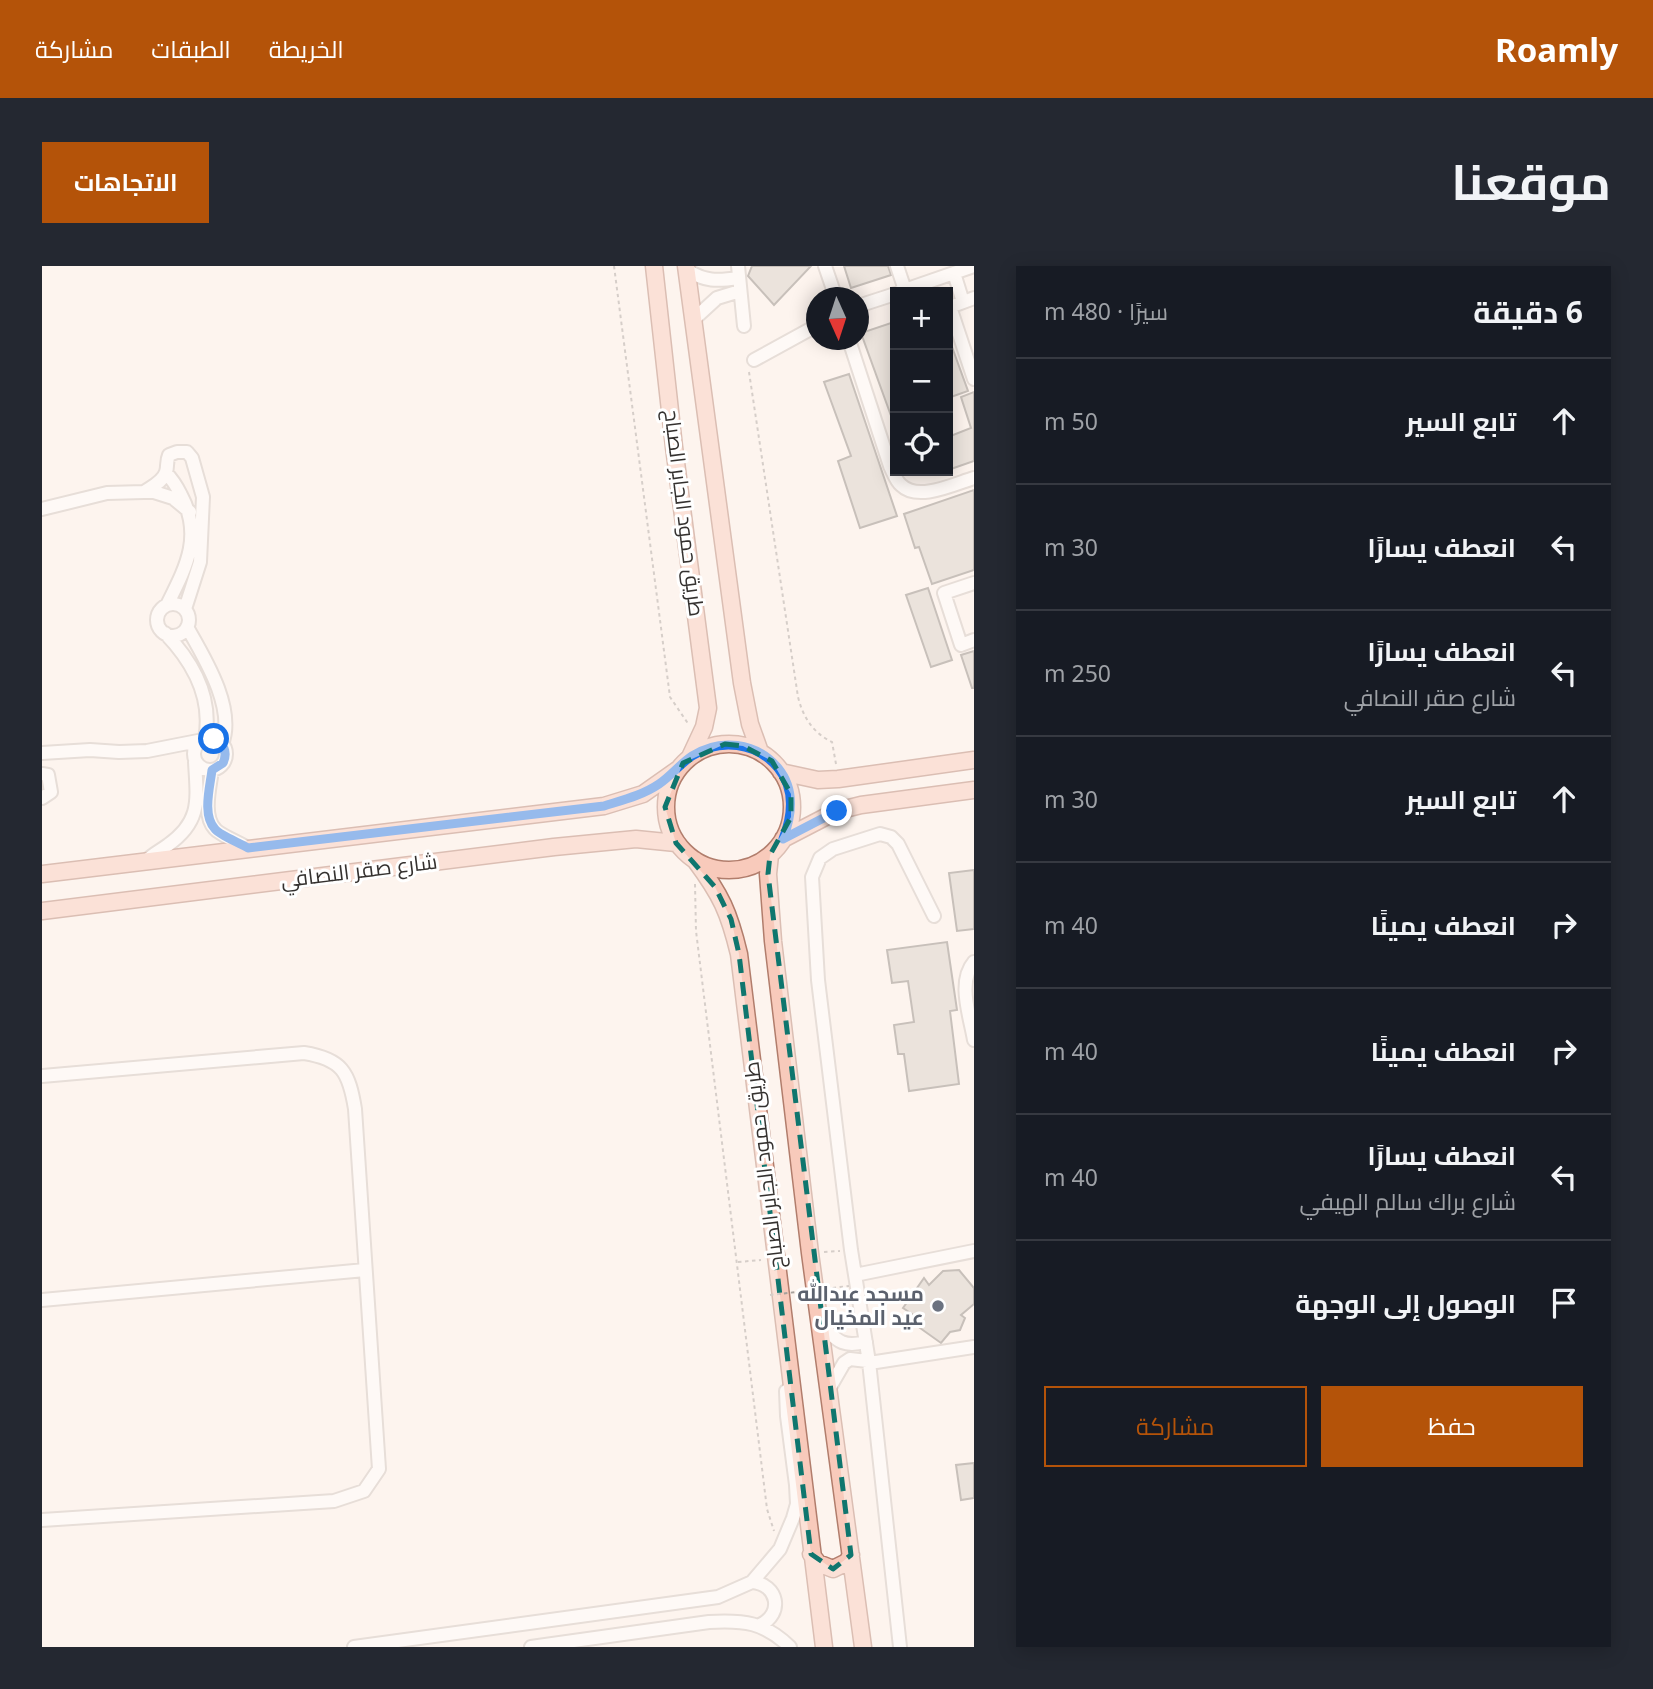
<!DOCTYPE html>
<html lang="ar">
<meta charset="utf-8">
<style>
body{margin:0;font-family:"Noto Sans",Cairo,sans-serif;background:#242831;color:#f1f3f6;direction:rtl}
.controls{position:absolute;right:21px;top:21px;display:grid;overflow:hidden;border-radius:0px;box-shadow:0 4px 18px #0003}
.controls button{width:63px;height:63px;display:grid;place-items:center;padding:0;border:0;border-bottom:2px solid #363941;background:#171b24;color:#f1f3f6;font:35px sans-serif}
.compass{position:absolute;left:764px;top:21px;width:63px;height:63px;border-radius:50%;background:#171b24;box-shadow:0 4px 18px #0003;rotate:177deg}
.stop{position:absolute;width:21px;height:21px;margin:-16px;border:5px solid #1a73e8;border-radius:50%;background:#fff}
.stop.end{background:#1a73e8;border-color:#fff;box-shadow:0 2px 7px #0008}
.list{margin:0;padding:0;list-style:none}
h2{display:flex;justify-content:space-between;align-items:center;height:91px;margin:0;padding:0 28px;font-size:30px}
h2 small{font-size:23px;font-weight:400;color:#9ea1a6}
.list li{display:grid;grid-template-columns:46px 1fr auto;gap:21px;align-items:center;box-sizing:border-box;height:126px;padding:0 28px;border-top:2px solid #363941}
.list b{display:block;font-size:26px;white-space:nowrap}
.list p{margin:0;font-size:23px;white-space:nowrap;color:#9ea1a6}
.list em{font-size:23px;font-style:normal;color:#9ea1a6}
.actions{display:flex;gap:14px;padding:21px 28px}
.actions a{flex:1;padding:16px 0;border:2px solid #b45309;border-radius:0px;text-align:center;font-size:24px;color:#b45309}
.actions .main{background:#b45309;color:#fff}
.icon{flex:none;width:38px;height:38px;fill:none;stroke:currentColor;stroke-width:2;stroke-linecap:round;stroke-linejoin:round}
.map{position:relative;flex:none;width:932px;height:1381px;overflow:hidden;direction:ltr;border-radius:0px}
header{display:flex;align-items:center;gap:42px;box-sizing:border-box;height:98px;padding:0 35px;background:#b45309;color:#fff}
header strong{font-size:33px}
nav{display:flex;gap:38px;margin-inline-start:auto;font-size:24px}
.intro{display:flex;align-items:center;justify-content:space-between;box-sizing:border-box;height:168px;padding:0 42px}
h1{margin:0;font-size:49px}
.button{padding:18px 32px;border-radius:0px;background:#b45309;color:#fff;font-size:24px;font-weight:700}
main{display:flex;gap:42px;padding:0 42px}
aside{flex:1;background:#171b24;border-radius:0px;box-shadow:0 4px 18px #0003}
.map>svg:first-child{display:block}
.building{fill:#d4cec6;stroke:#87827b;stroke-width:2}
.lines{fill:none;stroke-linecap:round;stroke-linejoin:round}
.minor-casing{stroke:#ccc3bd;stroke-width:16}
.major-casing{stroke:#b17d6c;stroke-width:19}
.path{stroke:#a7a19c;stroke-width:2;stroke-dasharray:3.5 3.5;stroke-linecap:butt}
.minor{stroke:#fff;stroke-width:12}
.major{stroke:#f8cabb;stroke-width:16}
.path-bridge{stroke:#a7a19c;stroke-width:2;stroke-dasharray:3.5 3.5;stroke-linecap:butt}
.route{stroke:#1a73e8;stroke-width:9}
.marked{fill:none;stroke:#0f766e;stroke-width:5;stroke-dasharray:14 9;stroke-linejoin:round}
.worship-dot{fill:#6b7280;stroke:#fff;stroke-width:2.5}
.labels{text-anchor:middle;stroke-width:6;stroke-linejoin:round;paint-order:stroke}
.street-label{font-size:21px;fill:#34312f;stroke:#fff}
.worship-label{font-size:21px;font-weight:bold;fill:#5b616d;stroke:#fff;text-anchor:end}
</style>
<header>
<strong>Roamly</strong>
<nav><a>الخريطة</a><a>الطبقات</a><a>مشاركة</a></nav>
</header>
<div class="intro"><h1>موقعنا</h1><a class="button">الاتجاهات</a></div>
<main>
<aside>
<h2>6 دقيقة<small>سيرًا · 480 m</small></h2>
<ul class="list">
<li><svg class="icon" aria-label="ahead" viewBox="0 0 24 24"><path d="M12 20V5M6 11l6-6 6 6"/></svg><div><b>تابع السير</b></div><em>50 m</em></li>
<li><svg class="icon" aria-label="left" viewBox="0 0 24 24"><path d="M17 20v-9H6M10 6l-5 5 5 5"/></svg><div><b>انعطف يسارًا</b></div><em>30 m</em></li>
<li><svg class="icon" aria-label="left" viewBox="0 0 24 24"><path d="M17 20v-9H6M10 6l-5 5 5 5"/></svg><div><b>انعطف يسارًا</b><p>شارع صقر النصافي</p></div><em>250 m</em></li>
<li><svg class="icon" aria-label="ahead" viewBox="0 0 24 24"><path d="M12 20V5M6 11l6-6 6 6"/></svg><div><b>تابع السير</b></div><em>30 m</em></li>
<li><svg class="icon" aria-label="right" viewBox="0 0 24 24"><path d="M7 20v-9h11M14 6l5 5-5 5"/></svg><div><b>انعطف يمينًا</b></div><em>40 m</em></li>
<li><svg class="icon" aria-label="right" viewBox="0 0 24 24"><path d="M7 20v-9h11M14 6l5 5-5 5"/></svg><div><b>انعطف يمينًا</b></div><em>40 m</em></li>
<li><svg class="icon" aria-label="left" viewBox="0 0 24 24"><path d="M17 20v-9H6M10 6l-5 5 5 5"/></svg><div><b>انعطف يسارًا</b><p>شارع براك سالم الهيفي</p></div><em>40 m</em></li>
<li><svg class="icon" aria-label="arrive" viewBox="0 0 24 24"><path d="M6 21V4h12l-3 4 3 4H6"/></svg><div><b>الوصول إلى الوجهة</b></div></li>
</ul>
<div class="actions"><a class="main">حفظ</a><a>مشاركة</a></div>
</aside>
<div class="map">
<svg width="932" height="1381" viewBox="0 0 932 1381">
<rect width="100%" height="100%" fill="#fdf4ee"/>
<!-- building -->
<path class="building" d="M710,0H769L732,39L706,10Z
M802,0H846L849,9L809,22Z
M849,57L853,71L852,158L819,67Z
M906,70L926,125L906,132Z
M807,108L855,250L818,262L796,195L809,190L782,116Z
M932,126V195L906,204V171L929,162L919,131Z
M932,224V304L890,318L877,281L873,282L862,248Z
M886,322L910,394L889,401L864,329Z
M932,385V422H930L919,389Z
M932,604V663L915,665L907,607Z
M905,676L915,744L908,745L917,818L867,825L862,788H856L852,759L872,756L866,715L850,717L845,684Z
M917,1004L932,1022V1038L919,1049L923,1052L918,1064L908,1066L899,1077L871,1057L870,1048L861,1042L882,1012L887,1019L901,1005Z
M932,1197V1232L919,1234L914,1199Z"/>
<g class="lines">
<!-- minor casing -->
<g class="minor-casing">
<path id="minor" d="M696,0L702,60
M783,0L794,32
M855,0L863,24
M644,3C662,16 676,15 697,12
M912,7L921,36
M857,26L932,0
M932,32L908,41L932,113
M816,40L853,28
M651,54L675,32L698,25
M807,74L848,200C851,206 854,215 859,219C876,236 912,218 932,212
M712,94L774,60
M124,207C131,214 135,221 139,229C161,270 144,301 125,339
M102,226C109,221 121,216 124,206C126,200 124,196 127,189L135,186H145L150,192L161,231L158,296L143,343
M0,243L65,227L102,226H112L131,232L148,246
M932,317L902,327L919,379L932,374
M115 354a16 16 0 1 1 32 0a16 16 0 1 1-32 0Z
M145,361C162,391 194,442 180,478
M123,367C151,396 171,431 163,473
M152 488a16 16 0 1 1 32 0a16 16 0 1 1-32 0Z
M0,487L48,484L77,486L105,485L161,474
M170,504C168,521 160,549 173,563C178,569 198,577 206,582
M0,508L6,509L9,526L0,532
M104,595C111,588 118,585 126,579C160,555 155,533 153,496
M932,696C915,716 928,750 932,774
M0,810L262,787C300,793 307,806 313,843L337,1203L322,1225L292,1235L0,1254
M813,1009L932,985
M0,1034L323,1004
M778,1058C795,1074 799,1082 824,1076
M787,1123L802,1097L808,1093L834,1096L932,1081
M710,1316C736,1318 742,1348 718,1359
M312,1381L676,1331L710,1316L738,1283L751,1252L755,1238L754,1219L745,1150L744,1125
M489,1381L667,1356C702,1354 722,1356 748,1381
M858,1381L827,1096L809,984L776,714L770,611L778,592L791,583L838,568L849,571L856,578L892,650"/>
</g>
<!-- major casing -->
<g class="major-casing">
<path id="major" d="M612,0L632,181L666,442L662,461L648,491
M644,0L700,417L708,458L718,486
M624 541a63 63 0 1 1 126 0a63 63 0 1 1-126 0Z
M739,506L776,514L796,513L932,494
M741,573L795,545L819,539L932,524
M728,589L726,608L731,675L768,987L821,1381
M653,594C679,629 687,646 697,688L782,1381
M0,608L562,540L601,528L635,504
M0,645L512,581L594,573L634,577
M769,1288L776,1297L791,1303L805,1296L809,1289"/>
</g>
<!-- path -->
<path class="path" d="M572,0L628,431L647,459
M707,106L756,431C761,451 771,467 790,476L794,498
M653,618L654,665L725,1243L732,1265
M782,986L798,985
M696,996L719,994"/>
<!-- minor -->
<use href="#minor" class="minor"/>
<!-- major -->
<use href="#major" class="major"/>
<!-- path-bridge -->
<path class="path-bridge" d="M728,1029L807,1020"/>
</g>
<g class="lines">
<!-- route -->
<path class="route" d="M172,473C182,478 186,486 181,497L170,504C168,521 160,549 173,563C177,569 198,577 206,582L562,540C581,534 601,529 617,518C629,510 638,498 650,490C678,472 714,476 736,502C754,524 750,550 741,573L795,545"/>
</g>
<!-- marked area -->
<path d="M0 0H932V1381H0ZM683,478L701,480L730,495L749,528V551L728,589L726,608L809,1289L791,1303L769,1288L697,688L689,653L673,621L634,577L623,541L641,497Z" fill="#fdf4ee" fill-opacity=".55" fill-rule="evenodd"/>
<path class="marked" d="M683,478L701,480L730,495L749,528V551L728,589L726,608L809,1289L791,1303L769,1288L697,688L689,653L673,621L634,577L623,541L641,497Z"/>
<!-- markers -->
<circle class="worship-dot" cx="896" cy="1040" r="7"/>
<g class="labels">
<!-- street labels -->
<g class="street-label">
<text transform="translate(642 247) rotate(83)" y="7">طريق حمود الجابر الصباح</text>
<text transform="translate(317 605) rotate(-7)" y="7">شارع صقر النصافي</text>
<text transform="translate(722 899) rotate(-97)" y="7">طريق حمود الجابر الصباح</text>
</g>
<!-- worship labels -->
<g class="worship-label">
<text x="882" y="1035">مسجد عبدالله<tspan x="882" dy="24">عيد المخيال</tspan></text>
</g>
</g>
</svg>
<div class="controls">
<button>+</button>
<button>−</button>
<button><svg class="icon" aria-label="locate" viewBox="0 0 24 24"><circle cx="12" cy="12" r="6"/><path d="M12 2v4M12 18v4M2 12h4M18 12h4"/></svg></button>
</div>
<svg class="compass" viewBox="-18 -18 36 36"><path d="M0-13l5 13h-10z" fill="#e53935"/><path d="M0 13l5-13h-10z" fill="#9ea1a6"/></svg>
<div class="stop" style="left:172px;top:473px"></div>
<div class="stop end" style="left:795px;top:545px"></div>
</div>
</main>
